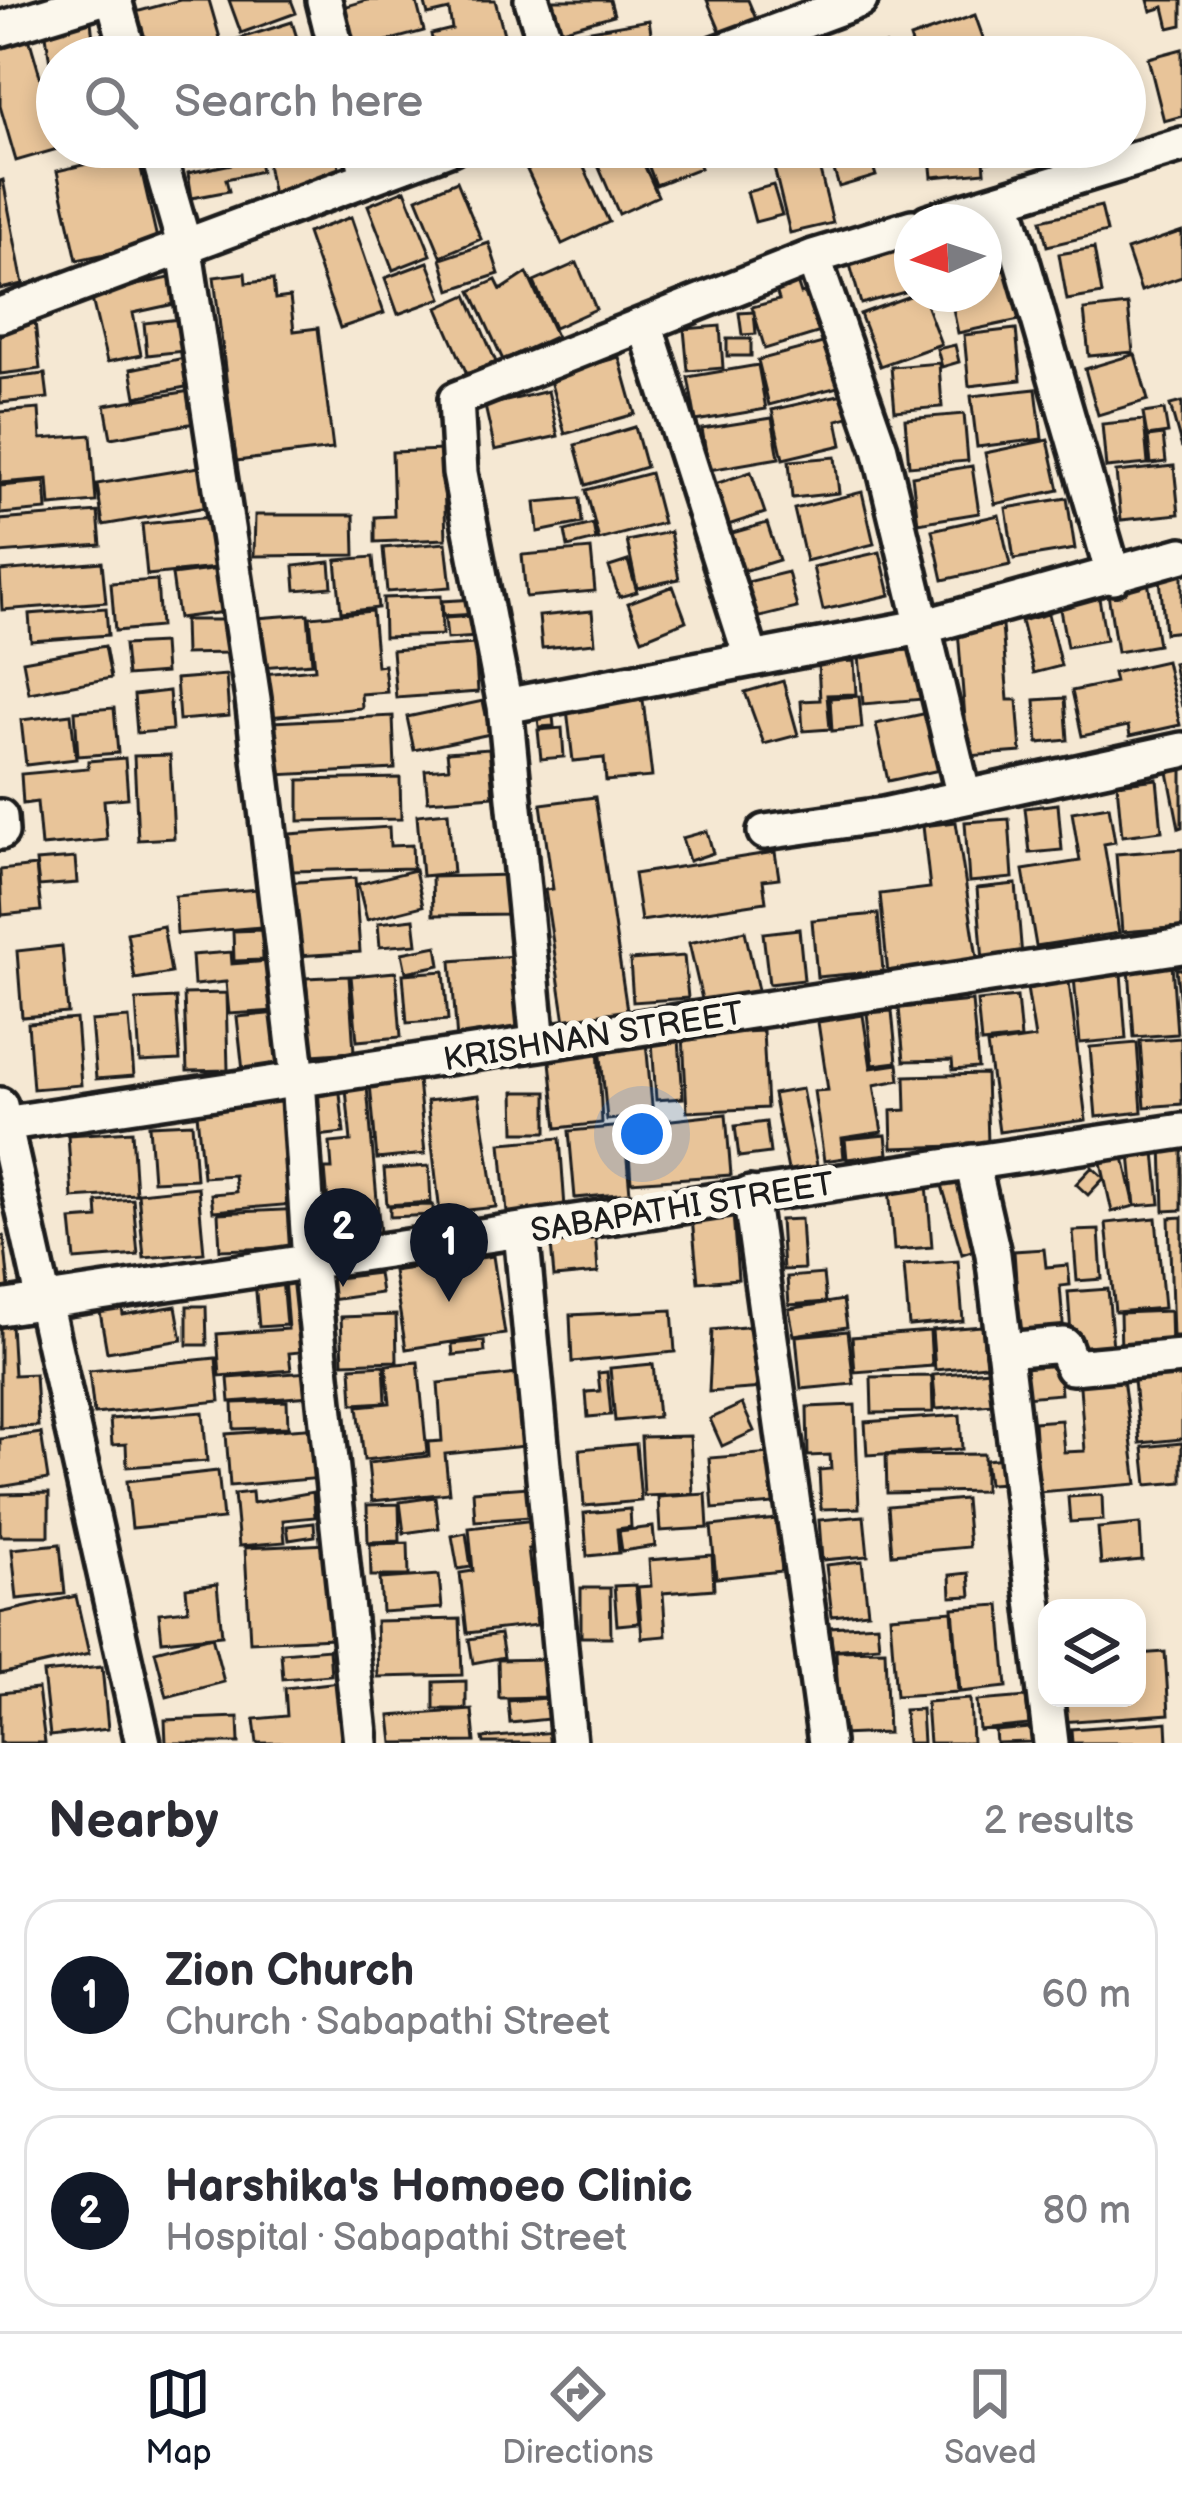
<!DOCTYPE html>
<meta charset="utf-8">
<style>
body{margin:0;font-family:"Balsamiq Sans",sans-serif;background:#f2f2f3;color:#2b2b33}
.controls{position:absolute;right:36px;bottom:36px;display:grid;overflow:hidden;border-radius:24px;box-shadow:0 6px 18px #0003}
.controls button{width:108px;height:108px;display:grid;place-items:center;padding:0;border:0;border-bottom:3px solid #e1e1e2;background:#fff;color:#2b2b33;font:60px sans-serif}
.compass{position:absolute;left:894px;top:204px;width:108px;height:108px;border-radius:50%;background:#fff;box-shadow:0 6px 18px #0003;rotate:267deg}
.you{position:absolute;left:642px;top:1134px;width:42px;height:42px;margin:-30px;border:9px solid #fff;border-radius:50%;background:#1a73e8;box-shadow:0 0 0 18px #1a73e833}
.badge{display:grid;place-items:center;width:78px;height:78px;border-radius:50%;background:#111827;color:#fff;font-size:39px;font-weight:700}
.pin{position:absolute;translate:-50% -99px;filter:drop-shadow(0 3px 6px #0008)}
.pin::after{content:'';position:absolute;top:63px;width:42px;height:36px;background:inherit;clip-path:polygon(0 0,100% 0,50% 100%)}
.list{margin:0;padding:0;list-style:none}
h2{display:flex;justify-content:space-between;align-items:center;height:156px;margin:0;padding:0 48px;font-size:51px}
h2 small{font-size:39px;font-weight:400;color:#7c7c81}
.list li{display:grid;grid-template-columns:78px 1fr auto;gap:36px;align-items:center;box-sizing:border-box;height:192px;margin:0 24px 24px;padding:0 24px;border:3px solid #e1e1e2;border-radius:36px}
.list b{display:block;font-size:45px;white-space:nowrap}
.list p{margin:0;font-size:39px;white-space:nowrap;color:#7c7c81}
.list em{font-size:39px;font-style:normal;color:#7c7c81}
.icon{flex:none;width:66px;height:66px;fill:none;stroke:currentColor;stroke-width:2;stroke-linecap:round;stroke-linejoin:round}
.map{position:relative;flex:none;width:1182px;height:1743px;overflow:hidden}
.search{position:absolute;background:#fff;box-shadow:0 6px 18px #0003;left:36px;right:36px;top:36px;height:132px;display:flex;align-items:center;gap:30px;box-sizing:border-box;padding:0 42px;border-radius:66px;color:#7c7c81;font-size:45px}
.sheet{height:588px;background:#fff}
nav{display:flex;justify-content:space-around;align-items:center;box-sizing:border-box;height:168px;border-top:3px solid #e1e1e2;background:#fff;font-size:33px;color:#7c7c81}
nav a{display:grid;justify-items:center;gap:6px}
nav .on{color:#111827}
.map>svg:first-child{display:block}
.building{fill:#e8c499;stroke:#1c1c1c;stroke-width:3}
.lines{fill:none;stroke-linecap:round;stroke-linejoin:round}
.street-casing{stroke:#1c1c1c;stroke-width:42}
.street{stroke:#fbf7ec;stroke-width:33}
.labels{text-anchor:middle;stroke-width:12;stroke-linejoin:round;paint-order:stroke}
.street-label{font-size:33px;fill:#1c1c1c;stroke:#fbf7ec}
</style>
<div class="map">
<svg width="1182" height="1743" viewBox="0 0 1182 1743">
<rect width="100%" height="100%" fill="#f5e8d3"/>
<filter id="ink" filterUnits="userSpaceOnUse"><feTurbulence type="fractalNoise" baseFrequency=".00833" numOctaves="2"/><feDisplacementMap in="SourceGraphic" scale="24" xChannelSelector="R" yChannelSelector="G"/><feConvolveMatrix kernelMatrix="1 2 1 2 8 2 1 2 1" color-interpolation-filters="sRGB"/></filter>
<g filter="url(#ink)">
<!-- building -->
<path class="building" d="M180,0H209L222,45L176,57H143L132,13Z
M229,0H291L296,13L241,33Z
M367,0H416L424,31L354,50L343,7Z
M424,0H495L510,57H436L431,34L452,29L449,10L428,15Z
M542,0H610L614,15L551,33Z
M707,0H748L756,19L721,33Z
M1148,0H1182V25L1169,28L1164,7L1151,11Z
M975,15L990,57H916L910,38Z
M649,20L655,57H566L562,35Z
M91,21L95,57H57V78L52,79L45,27Z
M292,22L303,57H244L238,39Z
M27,31L61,148L16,161L0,106V39Z
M885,45L889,57H850Z
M222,48L224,57H188Z
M429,48L430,57H360L359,54Z
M1182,49V116L1164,121L1148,58Z
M88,147H136L158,243L77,260L57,171L91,163Z
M256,147L261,171L226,179L229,191L192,198L188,173L236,163L233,151Z
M264,147H335L342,182L273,196Z
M590,147H636L658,196L619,214Z
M641,147H692L700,168L656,185Z
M769,147H814L833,223L790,233Z
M827,147H867L876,176L839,187Z
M929,147H983L985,172L932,177Z
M986,147H1029L1030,156L987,161Z
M575,148L609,222L562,244L527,170Z
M3,180L23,284L0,289V181Z
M457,181L481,239L441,256L417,198Z
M773,185L782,215L755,222L747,192Z
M405,190L431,255L393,270L368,205Z
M1101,206L1107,232L1047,246L1041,220Z
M351,217L384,313L340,328L307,233Z
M1182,231V277L1141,291L1127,250Z
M987,232L996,266L984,269V233Z
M912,242V290L861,304L847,254Z
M489,243L499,274L450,290L441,259Z
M1094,248L1102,294L1067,300L1059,254Z
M428,262L442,298L398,314L385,278Z
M577,263L596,309L554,328L534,282Z
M1013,268L1024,319L958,333L950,294H984V275Z
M245,273L246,283L273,280L275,299L290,297L294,331L318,328L333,449L236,461L214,277Z
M527,273L556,336L503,360L471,291L496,280L501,290Z
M794,273L801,294L811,291L824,331L765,349L752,307L779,300L773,280Z
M174,277L179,303L133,313L141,355L107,362L91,295Z
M915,294H922L941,344L880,366L860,314Z
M467,295L496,362L467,374L438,308Z
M1128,305L1133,352L1089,356L1084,310Z
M754,312L756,334L742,335L739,313Z
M180,319L184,351L147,355L144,323Z
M35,321L40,369L0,374V325Z
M720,326L723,368L688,371L684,329Z
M1016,329L1021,380L969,386L964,335Z
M727,339H751V356H727Z
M830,341L842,386L769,405L758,360Z
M955,345L959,362L942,367L937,349Z
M1135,354L1148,400L1098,415L1085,369Z
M619,357L635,414L565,434L549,377Z
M184,358L190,386L136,397L131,369Z
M939,363L942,407L895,411L891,367Z
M758,365L766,409L696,421L688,377Z
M45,374L48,398L0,403V379Z
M1036,389L1042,439L977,447L971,396Z
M190,391L195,423L111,438L105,405Z
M548,391L558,436L495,450L485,406Z
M843,394L848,417L837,420L842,445L783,459L772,410Z
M1182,402V448L1170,405Z
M39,409L41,439L91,435L96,502L50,506L48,479L0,483V412Z
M1164,410L1168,433L1147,436L1143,413Z
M964,414L968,461L909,466L905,419Z
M772,418L779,458L709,470L702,429Z
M1144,420L1148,464L1106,468L1102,424Z
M635,427L646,467L586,485L575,445Z
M1163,435L1166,462L1151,464L1148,437Z
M1048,440L1059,490L995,504L985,453Z
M443,450L446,539L375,542V517L394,516L392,452Z
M835,457L839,493L792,498L789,461Z
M205,466L212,506L103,525L97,484Z
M972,466L979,513L918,523L912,476Z
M1174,466L1179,514L1121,520L1116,472Z
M751,472L765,513L722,527L709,486Z
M650,473L663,523L599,540L586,490Z
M45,482L47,510L0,514V486Z
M862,492L874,544L806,561L794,509Z
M580,498L582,523L538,532L535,502Z
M1067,498L1075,549L1014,559L1006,508Z
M98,512L101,545L0,553V520Z
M255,515H354L355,555L254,556Z
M999,515L1010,565L943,580L932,530Z
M211,517L216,568L147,575L142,524Z
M767,523L779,560L730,575L718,537Z
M593,524L596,540L568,547L565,531Z
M670,532L679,579L637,588L627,541Z
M446,543L451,587L387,592L383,548Z
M591,549L595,591L526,597L522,555Z
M880,552L890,595L823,610L813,567Z
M373,557L378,608L341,612L336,560Z
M628,561L637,592L619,597L609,567Z
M102,562L106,602L2,610L0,571Z
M330,562L332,587L296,590L294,566Z
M1182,565V631L1165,633L1159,567Z
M219,569L225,612L178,618L172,575Z
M788,572L797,608L744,621L735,585Z
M157,580L160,627L115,631L111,583Z
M1148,581L1158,645L1117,652L1107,587Z
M673,586L686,621L642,639L628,603Z
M441,596L442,635L384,637L383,598Z
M1099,598L1106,640L1067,647L1059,604Z
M475,599L476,614L443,616L442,601Z
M106,608L108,635L31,641L29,614Z
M372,611L377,666L384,665L387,692L361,694L362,708L268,717L263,674L315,669L310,617Z
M592,611L595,643L542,648L539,616Z
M308,614L312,663L261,667L257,618Z
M1048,614L1061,666L1034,673L1021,621Z
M476,616L478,637L447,639L445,618Z
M184,620H226L227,653L185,654Z
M1002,626L1008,700H1017L1021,752L968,756L958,630Z
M163,643L165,673L127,676L124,645Z
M475,644L478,692L396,698L392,650Z
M105,646L111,678L29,693L23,661Z
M919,649L924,699L863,704L859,655Z
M854,661L856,694L827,695L830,729L803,731L801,701L820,700L818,663Z
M1166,661L1180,725L1130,736L1128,726L1082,736L1072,691L1115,682L1113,673Z
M1182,661V707L1173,663Z
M226,675L229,716L179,720L176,679Z
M783,681L798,735L764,744L745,692Z
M169,691L172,730L137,733L134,695Z
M859,696L862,728L832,731L830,698Z
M1065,698L1068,740L1038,743L1035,700Z
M643,700L652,777L606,781L604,758L573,761L567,709Z
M483,701L490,734L414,750L407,717Z
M114,708L118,753L78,756L75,711Z
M552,708L554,726L539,727L537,709Z
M932,712L944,769L888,781L876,724Z
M71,714L76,759L26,765L21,720Z
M393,716L395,769L275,775L273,722Z
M562,728L564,757L541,759L538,730Z
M489,749L493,796L428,801L425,770L449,768L447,752Z
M170,755L174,838L138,840L134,756Z
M125,758L128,798L104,800L107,840L41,846L37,802L23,804L21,774L88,768V761Z
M1182,764V827L1179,828L1167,767Z
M400,778L401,819L299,821V780Z
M1157,779L1162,831L1122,836L1117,784Z
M595,797L628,1017L565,1022L545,890L553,889L541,804Z
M1058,804L1062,850L1030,853L1025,808Z
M1109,806L1115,842L1104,844L1119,933L1036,946L1023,870L1080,861L1072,812Z
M448,812L453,873L422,876L417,815Z
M1009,819L1013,878L969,882L965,822Z
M956,822L978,964L888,974L880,894L930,888L923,826Z
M389,827L390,846L412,845L413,868L291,871L290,834Z
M707,831L713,853L689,861L682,838Z
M1182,849V927L1122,932L1116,854Z
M775,852L779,878L763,880L766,902L641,921L634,874Z
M75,858L77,883L39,886L36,861Z
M36,866L41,911L2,915L0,870Z
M415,870L423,906L367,920L358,884Z
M512,875L513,914L433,915L432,877Z
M355,878L360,952L297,956L284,883Z
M1016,884L1022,957L983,961L977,888Z
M258,889L261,927L177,934L175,896Z
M878,914L883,971L817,977L812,920Z
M414,919L417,944L380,947L378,923Z
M163,926L171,973L135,979L127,933Z
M799,929L804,980L769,984L763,933Z
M262,930L263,960L234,961L233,931Z
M745,931L759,995L704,1008L689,943Z
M62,946L68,1013L22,1017L17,951Z
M437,946L440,965L406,972L402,953Z
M231,952L232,964L270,961L275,1011L229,1014L226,982L194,985L192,955Z
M514,956L520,1036L457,1041L451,961Z
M684,956L688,998L633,1002L630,960Z
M1172,964L1177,1034L1134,1037L1129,968Z
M1176,969H1182V1004H1180Z
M444,971L448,1020L407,1023L403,974Z
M396,972L401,1037L357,1041L351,976Z
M1121,973L1126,1039L1080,1043L1074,977Z
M349,976L354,1052L312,1055L306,978Z
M1069,982L1086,1120L999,1132L987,1045L1035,1038L1027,988Z
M226,993L228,1070L187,1071L184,994Z
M1017,997L1021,1039L981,1043L977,1001Z
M176,998L180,1060L140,1062L136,1000Z
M972,1001L978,1068L953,1070L952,1060L904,1061L899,1008Z
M892,1011L897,1062L873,1065L867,1013Z
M278,1013L284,1066L243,1071L237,1017Z
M863,1015L871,1068L898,1064L900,1080L874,1085L882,1132L842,1138L844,1158L824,1161L814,1091L828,1090L818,1022Z
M129,1018L134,1076L96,1079L91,1021Z
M76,1019L81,1085L33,1089L28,1023Z
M763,1031L767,1108L687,1112L683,1035Z
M1181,1038L1182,1104L1145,1107L1140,1041Z
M679,1039L683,1098L656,1100L652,1041Z
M646,1042L653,1116L607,1120L600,1046Z
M1137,1043L1142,1112L1096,1117L1090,1047Z
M598,1047L602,1123L557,1128L549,1052Z
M986,1074L988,1145L892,1148L891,1111L906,1110L905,1076Z
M418,1080L425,1154L377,1159L370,1084Z
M339,1083L344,1133L317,1136L312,1086Z
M367,1087L380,1234L331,1238L325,1169H332L330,1143L351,1141L346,1089Z
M802,1089L818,1170L789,1175L773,1094Z
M514,1092H547V1132H515Z
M479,1095L496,1207L440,1213L427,1101Z
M286,1100L295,1204L213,1211L211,1194L236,1192L234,1175L203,1177L197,1113Z
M726,1114L731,1175L631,1182L627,1125Z
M766,1122L770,1153L739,1157L735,1126Z
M192,1123L196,1179L153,1181L149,1125Z
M624,1126L630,1193L575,1198L569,1131Z
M132,1131L136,1194L72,1198L68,1135Z
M886,1135L888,1154L847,1159L845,1139Z
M560,1138L565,1208L507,1213L501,1143Z
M1154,1141L1160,1204L1135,1206L1129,1144Z
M1182,1141V1210L1164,1211L1162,1142Z
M1123,1153L1135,1206L1112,1212L1100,1158Z
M429,1166L431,1202L387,1205L384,1169Z
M1092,1167L1104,1178L1088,1195L1076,1184Z
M961,1172L984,1247L962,1254L940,1179Z
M927,1184L932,1247L894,1250L889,1187Z
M198,1187L204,1253L144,1258L138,1193Z
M133,1199L138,1255L75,1260L71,1220L98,1218L97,1202Z
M433,1205V1215L390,1217V1206Z
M302,1209L304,1247L220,1250L218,1213Z
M733,1214L738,1279L698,1282L692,1218Z
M1182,1217V1336H1173L1169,1218Z
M1156,1218L1164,1308L1115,1312L1106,1223Z
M801,1219L804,1269L783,1270L780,1220Z
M595,1229L598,1273L554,1277L550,1233Z
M1099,1230L1102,1279L1077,1281L1073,1231Z
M0,1236H4L9,1287L0,1288Z
M1044,1249L1046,1267L1068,1265L1070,1285L1060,1286L1064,1336L1020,1339L1014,1251Z
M493,1256L505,1334L406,1349L393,1271Z
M958,1261L963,1321L909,1326L904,1265Z
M378,1273L381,1293L323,1301L320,1280Z
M823,1274L826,1302L789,1305L787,1277Z
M304,1278L310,1351L289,1353L291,1370L220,1376L217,1334L288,1329L284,1279Z
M282,1279L286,1325L259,1327L255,1281Z
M1108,1289L1114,1359L1073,1362L1068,1292Z
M843,1300L847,1327L794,1335L789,1309Z
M176,1306L182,1340L107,1352L100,1312L122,1308L123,1315Z
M187,1306H206L207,1345H187Z
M672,1310L675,1352L572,1362L570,1315Z
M1170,1311L1171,1350L1121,1351L1120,1313Z
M396,1315L397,1361L343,1363L341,1317Z
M11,1324L14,1375L35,1374L38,1426L0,1428V1325Z
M757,1326L763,1388L709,1392L712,1330Z
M982,1326L986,1365L935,1370L932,1330Z
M848,1331L854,1384L801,1389L796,1336Z
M930,1331L932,1366L855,1372L852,1337Z
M484,1341L485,1352L453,1355L452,1344Z
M1058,1353L1061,1394L1025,1397L1022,1356Z
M216,1358L220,1401L94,1414L89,1371Z
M418,1362L427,1453L364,1460L358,1406L390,1403L386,1365Z
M653,1364L658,1417L615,1421L610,1368Z
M384,1365L386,1402L353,1404L351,1367Z
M990,1370L993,1404L936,1409L933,1375Z
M1122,1371L1137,1484L1039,1492L1034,1422L1061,1420L1064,1452L1085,1451L1079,1374Z
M309,1372L311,1396L230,1402L228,1378Z
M607,1372L611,1415L588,1417L586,1392L600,1391L598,1373Z
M527,1373L535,1445L445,1454L449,1493L372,1501L368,1463L429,1456L428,1442L442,1441L438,1383Z
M932,1376L933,1412L872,1413L871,1377Z
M1182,1376V1439L1140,1443L1134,1380Z
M287,1401L288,1427L234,1429L233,1403Z
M742,1404L754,1431L722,1446L710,1419Z
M855,1405L859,1508L821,1509L819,1470L831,1469L830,1455L808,1456L807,1407Z
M203,1412L207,1461L127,1467L126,1444L112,1445L110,1419Z
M960,1415L962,1449L867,1455L865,1422Z
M318,1427L323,1478L230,1486L226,1434Z
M41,1433L48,1479L0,1487V1439Z
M690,1436L693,1494L644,1496L641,1437Z
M1182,1443V1482L1147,1485L1143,1447Z
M636,1444L641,1501L584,1506L580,1449Z
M771,1453L775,1504L713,1509L709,1458Z
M984,1454V1491L887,1493L886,1455Z
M1004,1458L1006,1483L988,1484L985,1460Z
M218,1471L223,1519L132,1528L127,1481Z
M542,1486L544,1516L475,1521L473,1491Z
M252,1492L253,1503L313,1492L315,1517L283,1520L285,1542L239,1546L234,1494Z
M49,1493V1536H0V1494Z
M706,1494L708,1528L660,1531L658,1497Z
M1102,1495L1103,1520L1070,1522L1068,1497Z
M435,1497L439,1528L404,1533L400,1502Z
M965,1499L969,1547L892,1554L888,1506Z
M399,1504L400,1541L368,1542L367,1505Z
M630,1509L631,1527L617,1529L619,1553L587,1556L584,1513Z
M864,1516L868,1556L822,1560L819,1520Z
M543,1519L546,1547L528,1549L537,1625L467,1633L460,1573L473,1571L469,1528Z
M777,1519L782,1571L716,1578L711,1526Z
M314,1523L315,1536L289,1540L287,1526Z
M1140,1524L1142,1560L1101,1564L1098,1528Z
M653,1527L655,1546L622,1551L619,1531Z
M466,1533L471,1567L458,1569L452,1536Z
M408,1543L409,1576H371L370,1544Z
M60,1544L65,1594L17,1599L12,1549Z
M328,1544L333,1638L250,1642L245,1548Z
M712,1555L714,1589L663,1593L666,1636L642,1638L638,1587L651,1586L649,1560Z
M862,1561L868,1612L832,1616L826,1565Z
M969,1573L971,1596L951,1597L950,1575Z
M439,1575L442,1608L382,1612L380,1579Z
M217,1584L222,1635L162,1641L159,1613L188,1610L186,1588Z
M635,1585L639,1623L617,1625L614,1586Z
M581,1588H610L611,1637H581Z
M76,1596L89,1654L0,1674V1613Z
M1000,1605L1007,1687L960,1692L953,1608Z
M952,1611L958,1692L896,1696L890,1616Z
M460,1619L462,1675L378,1677L376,1621Z
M877,1624L879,1646L832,1650L830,1627Z
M500,1634L504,1657L473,1663L469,1639Z
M212,1636L224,1682L167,1697L155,1651Z
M329,1649L331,1675L283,1679L281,1653Z
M885,1650L888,1733L839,1735L836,1651Z
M1165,1652L1169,1714L1061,1722L1059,1698H1137V1654Z
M545,1659L546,1697L499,1698L498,1660Z
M102,1667L108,1729L50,1736L43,1673Z
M466,1681V1709H434V1682Z
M340,1682L345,1743H257L254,1719L287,1716L285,1688Z
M38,1689L45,1743H0V1693Z
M1026,1697L1029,1725L979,1730L977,1701Z
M547,1698L549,1719L510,1723L508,1701Z
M970,1699L972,1743H929L926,1702Z
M921,1709L923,1743H907L904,1710Z
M472,1710L475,1742L393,1743L390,1716Z
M238,1717L239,1743H166L165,1720Z
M1167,1722L1168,1743H1072L1071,1729Z
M1030,1728L1032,1742L996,1743L995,1731Z
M555,1732L556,1743H484L483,1738Z"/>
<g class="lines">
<!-- street casing -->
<g class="street-casing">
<path id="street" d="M114,0L130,57
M324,0L338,57
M532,0L550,57
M0,29L96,0
M707,57L860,0
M156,147L184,244L253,699L298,1079L310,1262L361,1743
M361,147L368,176
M1004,199L1114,577
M928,222L1182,145
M813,257L880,449L964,797
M0,315L451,147
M645,324L751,657
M505,706L926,626L1182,555
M0,817L1,832
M765,832L883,815L1182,750
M538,1043L505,706L460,473L456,399L813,257L912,227
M0,1105L143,1743
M3,1124L1182,946
M972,1162L993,1254L1051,1743
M750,1194L826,1743
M521,1231L569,1743
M0,1308L1182,1131
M1004,1350L1064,1345L1072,1367L1182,1357"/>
</g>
<!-- street -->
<use href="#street" class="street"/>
</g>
</g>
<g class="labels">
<!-- street labels -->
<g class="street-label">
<text transform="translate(593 1035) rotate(-9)" y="12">KRISHNAN STREET</text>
<text transform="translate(682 1206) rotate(-9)" y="12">SABAPATHI STREET</text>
</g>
</g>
</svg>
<div class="controls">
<button><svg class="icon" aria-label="layers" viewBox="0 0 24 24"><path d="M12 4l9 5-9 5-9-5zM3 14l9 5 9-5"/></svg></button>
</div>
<svg class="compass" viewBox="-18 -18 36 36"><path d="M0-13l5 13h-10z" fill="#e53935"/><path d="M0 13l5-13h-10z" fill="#7c7c81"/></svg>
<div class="you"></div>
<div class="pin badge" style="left:449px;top:1302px">1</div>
<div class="pin badge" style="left:343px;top:1287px">2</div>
<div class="search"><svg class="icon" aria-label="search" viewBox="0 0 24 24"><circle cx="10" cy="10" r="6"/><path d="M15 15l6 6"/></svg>Search here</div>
</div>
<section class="sheet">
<h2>Nearby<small>2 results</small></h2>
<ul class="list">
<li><span class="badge">1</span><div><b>Zion Church</b><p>Church · Sabapathi Street</p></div><em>60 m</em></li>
<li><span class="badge">2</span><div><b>Harshika's Homoeo Clinic</b><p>Hospital · Sabapathi Street</p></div><em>80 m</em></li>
</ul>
</section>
<nav>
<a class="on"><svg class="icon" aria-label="map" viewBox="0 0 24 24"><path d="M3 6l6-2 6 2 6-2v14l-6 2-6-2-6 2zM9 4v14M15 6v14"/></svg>Map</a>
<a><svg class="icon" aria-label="directions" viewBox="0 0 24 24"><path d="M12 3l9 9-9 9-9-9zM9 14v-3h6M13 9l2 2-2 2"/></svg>Directions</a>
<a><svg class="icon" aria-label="saved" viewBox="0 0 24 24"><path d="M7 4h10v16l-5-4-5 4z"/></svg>Saved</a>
</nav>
